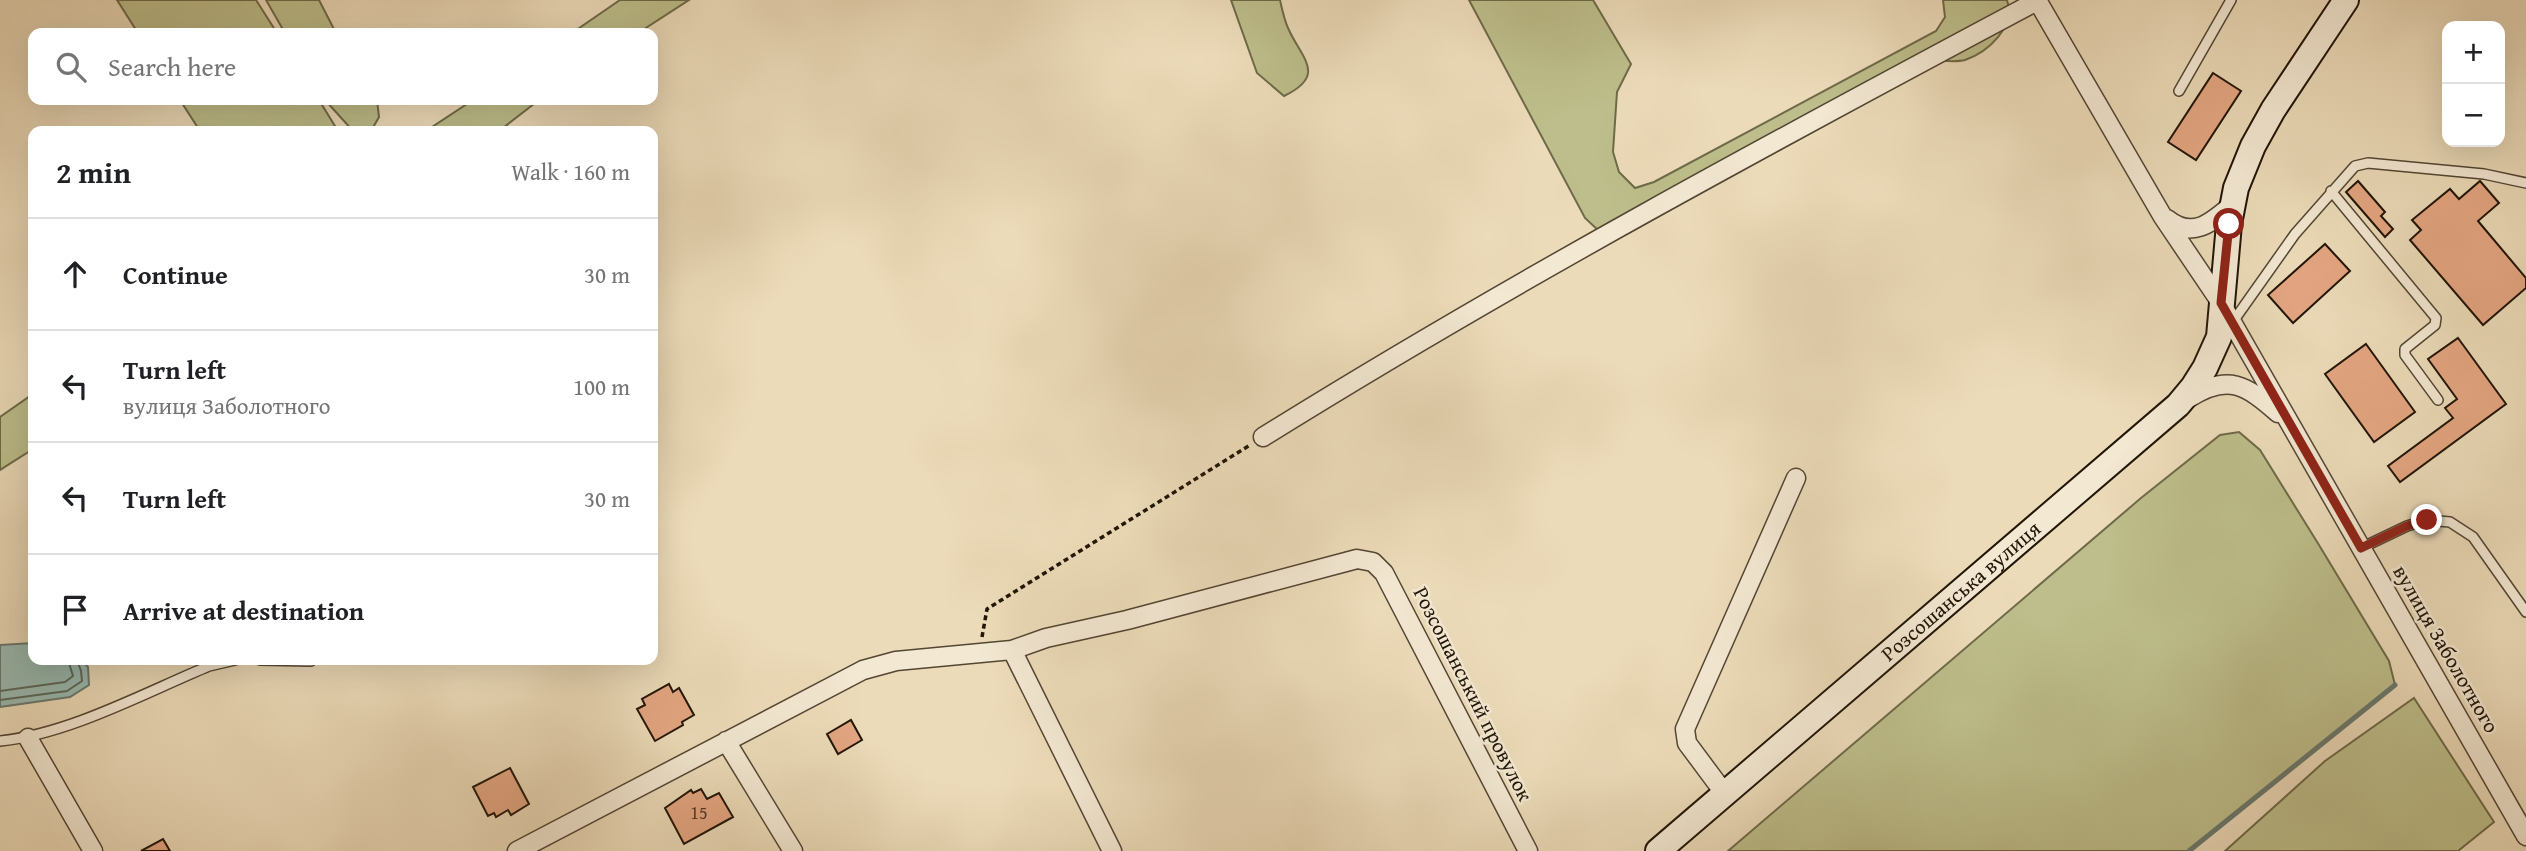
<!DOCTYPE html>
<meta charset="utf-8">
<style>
body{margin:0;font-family:"Gentium Book Plus",serif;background:#f2f2f2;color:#202124}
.controls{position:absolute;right:21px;top:21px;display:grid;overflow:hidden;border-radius:14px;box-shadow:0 7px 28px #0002}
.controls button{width:63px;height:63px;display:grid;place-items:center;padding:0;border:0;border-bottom:2px solid #e0e0e0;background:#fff;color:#202124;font:35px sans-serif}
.stop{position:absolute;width:21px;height:21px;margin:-16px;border:5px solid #8f2418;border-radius:50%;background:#fff}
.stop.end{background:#8f2418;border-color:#fff;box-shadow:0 2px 7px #0008}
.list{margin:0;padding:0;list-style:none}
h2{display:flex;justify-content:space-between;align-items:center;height:91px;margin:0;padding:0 28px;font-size:30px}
h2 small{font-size:23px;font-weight:400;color:#757577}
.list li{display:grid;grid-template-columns:46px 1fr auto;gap:21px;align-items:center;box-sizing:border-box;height:112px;padding:0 28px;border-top:2px solid #e0e0e0}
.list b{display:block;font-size:26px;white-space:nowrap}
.list p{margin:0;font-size:23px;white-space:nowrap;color:#757577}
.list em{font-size:23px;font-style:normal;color:#757577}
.icon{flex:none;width:38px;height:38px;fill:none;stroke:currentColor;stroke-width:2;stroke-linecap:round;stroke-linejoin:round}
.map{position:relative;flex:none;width:2526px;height:851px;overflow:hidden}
.search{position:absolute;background:#fff;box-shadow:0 7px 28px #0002;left:28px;top:28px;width:630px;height:77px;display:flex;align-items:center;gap:18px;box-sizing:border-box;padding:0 24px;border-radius:14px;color:#757577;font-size:26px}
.panel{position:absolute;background:#fff;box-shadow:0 7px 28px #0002;left:28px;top:126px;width:630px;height:539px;border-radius:14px}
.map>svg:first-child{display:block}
.green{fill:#bdbe8b;stroke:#6e6a49;stroke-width:2}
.water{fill:#99bbb2;stroke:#69796e;stroke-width:2}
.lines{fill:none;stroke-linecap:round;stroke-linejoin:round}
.shore{stroke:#5c685c;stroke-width:2}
.stream{stroke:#69796e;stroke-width:5}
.building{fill:#e4a682;stroke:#201507;stroke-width:2}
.lane-casing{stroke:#534634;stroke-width:12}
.street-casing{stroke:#534634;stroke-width:21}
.secondary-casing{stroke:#201507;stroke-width:28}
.path{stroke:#201507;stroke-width:3.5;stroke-dasharray:5 3.5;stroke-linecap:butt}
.lane{stroke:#f3e8d2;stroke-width:9}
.street{stroke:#f3e8d2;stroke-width:18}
.secondary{stroke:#f3e8d2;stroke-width:24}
.route{stroke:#8f2418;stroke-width:9}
.labels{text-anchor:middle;stroke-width:5;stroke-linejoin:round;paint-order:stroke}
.number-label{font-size:18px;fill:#513926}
.street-label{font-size:21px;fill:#201507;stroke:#f3e8d2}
</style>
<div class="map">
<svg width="2526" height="851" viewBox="0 0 2526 851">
<rect width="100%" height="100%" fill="#ecdbb9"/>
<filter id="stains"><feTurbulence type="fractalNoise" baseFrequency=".00286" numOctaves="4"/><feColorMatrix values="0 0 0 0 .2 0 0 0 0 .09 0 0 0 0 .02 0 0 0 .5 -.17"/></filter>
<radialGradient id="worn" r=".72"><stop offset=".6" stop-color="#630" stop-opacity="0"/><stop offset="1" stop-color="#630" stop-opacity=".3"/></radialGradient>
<!-- green -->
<path class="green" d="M117,0H256L277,33H138Z
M266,0H319L336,33H285Z
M620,0H689L638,33H572Z
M1231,0H1280C1282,9 1284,19 1288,28C1301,58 1328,75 1284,96L1257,73Z
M1469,0H1593L1631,64L1617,92L1613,152L1619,172L1635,188L1654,182L1936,31L1945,17L1943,0H2007C2016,27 1988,52 1965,60C1958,62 1949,61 1942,61L1625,235L1601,233L1585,218Z
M180,100H319L338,131H200Z
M325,100H377L379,117L371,131H353Z
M473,100H539L499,131H426Z
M33,394V449L0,470V417Z
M2239,432L2260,450L2319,545L2389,661L2395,685L2189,851H1728L2141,498L2220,435Z
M2414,698L2494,822L2458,851H2225L2325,761Z"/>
<!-- water -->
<path class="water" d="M33,643V660H81L88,667L89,685L70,697L0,707V645Z"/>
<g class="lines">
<!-- shore -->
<path class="shore" d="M0,691L65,682L73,676L68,660
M0,700L67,691L82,681L81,671L77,660"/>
<!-- stream -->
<path class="stream" d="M2189,851L2395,685"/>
</g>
<!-- building -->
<path class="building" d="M2213,73L2241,91L2196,160L2168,142Z
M2358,181L2385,212L2381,216L2393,229L2385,237L2346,192Z
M2480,181L2499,203L2478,221L2526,278V288L2483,325L2410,240L2421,230L2412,220L2450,189L2459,199Z
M2325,244L2350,271L2293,323L2268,295Z
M2458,338L2506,404L2400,482L2388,466L2453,418L2445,408L2457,399L2428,359Z
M2366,344L2415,412L2374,442L2325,374Z
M669,684L673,692L679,688L694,715L682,722L683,725L655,741L637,709L645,705L642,699Z
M851,720L862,740L838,754L827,734Z
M510,768L529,804L511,815L508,810L496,817L494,813L488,816L473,787Z
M701,789L707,799L719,793L733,817L684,844L665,808L691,790L693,793Z
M163,839L170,851H141Z"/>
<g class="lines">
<!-- lane casing -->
<g class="lane-casing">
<path id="lane" d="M2179,91L2231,0
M2331,191L2436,318L2435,325L2405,349V355L2438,400
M2232,323L2295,234L2355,166L2368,163L2484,174L2526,183
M2361,548L2407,526L2427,520L2450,522L2473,537L2526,612
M260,660L311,661
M0,741C69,734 144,693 209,666L235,660"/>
</g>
<!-- street casing -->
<g class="street-casing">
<path id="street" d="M2037,0L2163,217L2221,303L2526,836
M2167,219C2193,240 2212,222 2233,204
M2189,398C2228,373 2246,385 2278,413
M1263,437C1515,280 1776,140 2037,1
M1012,650L1112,851
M28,738L93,851
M726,741L793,851
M1725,794L1687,743L1685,729L1796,478
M517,851L863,670L896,661L1012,650L1046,638L1127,620L1357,559L1373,562L1384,573L1528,851"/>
</g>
<!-- secondary casing -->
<g class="secondary-casing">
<g id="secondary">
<path id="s1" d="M1658,851L2178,405L2193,387L2205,368L2219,337L2229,224L2236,188L2253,146L2273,110L2346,0"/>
</g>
</g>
<!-- path -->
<path class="path" d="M982,637L987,609L1250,445"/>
<!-- lane -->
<use href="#lane" class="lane"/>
<!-- street -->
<use href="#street" class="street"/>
<!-- secondary -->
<use href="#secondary" class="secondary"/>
</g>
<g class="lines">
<!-- route -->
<path class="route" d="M2229,224L2221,303L2361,548L2407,526L2427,520"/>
</g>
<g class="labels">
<!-- number labels -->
<g class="number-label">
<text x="699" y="819">15</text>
</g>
<!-- street labels -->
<g class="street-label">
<text dy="7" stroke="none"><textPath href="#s1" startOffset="399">Розсошанська вулиця</textPath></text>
<text transform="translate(2446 649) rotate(60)" y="7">вулиця Заболотного</text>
<text transform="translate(1473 694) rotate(63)" y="7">Розсошанський провулок</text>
</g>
</g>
<rect width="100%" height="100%" filter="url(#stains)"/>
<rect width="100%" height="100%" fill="url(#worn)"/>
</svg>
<div class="controls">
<button>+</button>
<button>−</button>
</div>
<div class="stop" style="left:2229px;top:224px"></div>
<div class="stop end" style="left:2427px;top:520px"></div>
<div class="search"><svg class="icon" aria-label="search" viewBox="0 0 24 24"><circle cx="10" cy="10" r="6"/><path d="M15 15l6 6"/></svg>Search here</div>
<section class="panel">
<h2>2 min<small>Walk · 160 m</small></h2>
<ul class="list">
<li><svg class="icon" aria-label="ahead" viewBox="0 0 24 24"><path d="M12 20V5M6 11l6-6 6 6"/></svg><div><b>Continue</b></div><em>30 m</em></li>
<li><svg class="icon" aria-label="left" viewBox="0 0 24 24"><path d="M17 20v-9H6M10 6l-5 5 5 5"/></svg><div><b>Turn left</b><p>вулиця Заболотного</p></div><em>100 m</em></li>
<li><svg class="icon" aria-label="left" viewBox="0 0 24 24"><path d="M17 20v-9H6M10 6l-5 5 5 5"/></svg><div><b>Turn left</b></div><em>30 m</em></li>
<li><svg class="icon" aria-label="arrive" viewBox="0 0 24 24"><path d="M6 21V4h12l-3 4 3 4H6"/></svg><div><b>Arrive at destination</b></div></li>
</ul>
</section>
</div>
